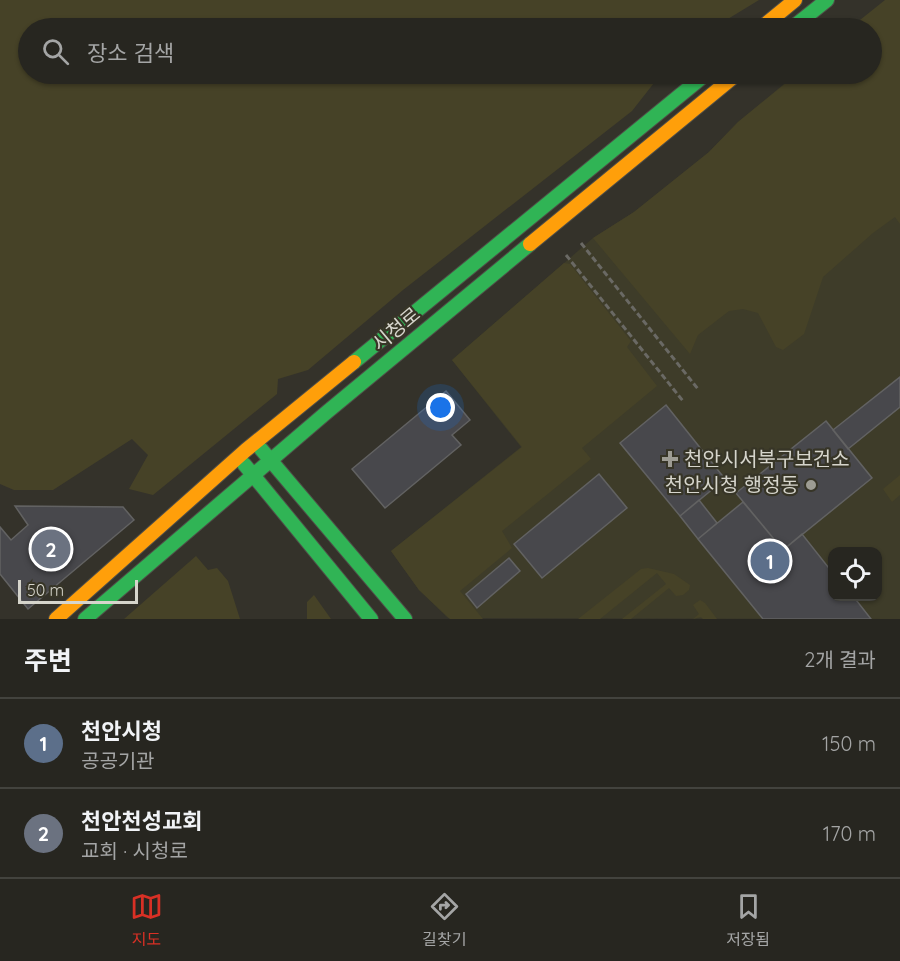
<!DOCTYPE html>
<html lang="ko">
<meta charset="utf-8">
<style>
body{margin:0;font-family:Quicksand,"Noto Sans KR",sans-serif;background:#33322d;color:#f1f3f6}
.controls{position:absolute;right:18px;bottom:18px;display:grid;overflow:hidden;border-radius:12px;box-shadow:0 2px 4px #0004}
.controls button{width:54px;height:54px;display:grid;place-items:center;padding:0;border:0;border-bottom:2px solid #43433e;background:#272620;color:#f1f3f6;font:30px sans-serif}
.scale{position:absolute;left:18px;bottom:15px;width:120px;box-sizing:border-box;padding-left:6px;border:3px solid #d6d5cc;border-top:0;font-size:16px;line-height:21px;white-space:nowrap;color:#d6d5cc;-webkit-text-stroke:4px #373527;paint-order:stroke}
.you{position:absolute;left:441px;top:408px;width:21px;height:21px;margin:-15px;border:4px solid #fff;border-radius:50%;background:#1a73e8;box-shadow:0 0 0 9px #1a73e833}
.badge{display:grid;place-items:center;width:39px;height:39px;border-radius:50%;background:#d93025;color:#fff;font-size:20px;font-weight:700}
.pin{position:absolute;translate:-50% -50%;border:3px solid #fff;box-shadow:0 2px 6px #0006}
.list{margin:0;padding:0;list-style:none}
h2{display:flex;justify-content:space-between;align-items:center;height:78px;margin:0;padding:0 24px;font-size:26px}
h2 small{font-size:20px;font-weight:400;color:#a4a5a5}
.list li{display:grid;grid-template-columns:39px 1fr auto;gap:18px;align-items:center;box-sizing:border-box;height:90px;padding:0 24px;border-top:2px solid #43433e}
.list b{display:block;font-size:22px;white-space:nowrap}
.list p{margin:0;font-size:20px;white-space:nowrap;color:#a4a5a5}
.list em{font-size:20px;font-style:normal;color:#a4a5a5}
.icon{flex:none;width:33px;height:33px;fill:none;stroke:currentColor;stroke-width:2;stroke-linecap:round;stroke-linejoin:round}
.map{position:relative;flex:none;width:900px;height:619px;overflow:hidden}
.search{position:absolute;background:#272620;box-shadow:0 2px 4px #0004;left:18px;right:18px;top:18px;height:66px;display:flex;align-items:center;gap:15px;box-sizing:border-box;padding:0 21px;border-radius:33px;color:#a4a5a5;font-size:22px}
.sheet{height:258px;background:#272620}
nav{display:flex;justify-content:space-around;align-items:center;box-sizing:border-box;height:84px;border-top:2px solid #43433e;background:#272620;font-size:16px;color:#a4a5a5}
nav a{display:grid;justify-items:center;gap:3px}
nav .on{color:#d93025}
.map>svg:first-child{display:block}
.built{fill:#3e3c29;fill-rule:evenodd}
.green{fill:#464227}
.building{fill:#48484c;stroke:#626262;stroke-width:1.5}
.lines{fill:none;stroke-linecap:round;stroke-linejoin:round}
.fast-casing{stroke:#4f4e48;stroke-width:16}
.slow-casing{stroke:#4f4e48;stroke-width:16}
.path{stroke:#6a6964;stroke-width:3;stroke-dasharray:6 3;stroke-linecap:butt}
.fast{stroke:#30b455;stroke-width:14}
.slow{stroke:#ff9f0a;stroke-width:14}
.poi-dot{fill:#9d9c93;stroke:#373527;stroke-width:2}
.labels{text-anchor:middle;stroke-width:4.5;stroke-linejoin:round;paint-order:stroke}
.street-label{font-size:20px;fill:#d6d5cc;stroke:#373527}
.poi-label{font-size:20px;fill:#d6d5cc;stroke:#373527;text-anchor:start}
</style>
<div class="map">
<svg width="900" height="619" viewBox="0 0 900 619">
<rect width="100%" height="100%" fill="#34322a"/>
<!-- built -->
<path class="built" d="M796,74H860L900,111V619L448,618L419,590L391,551L521,447L452,360L593,238L634,212L709,152L738,122ZM832,552H878V596H832Z"/>
<!-- green -->
<path class="green" d="M0,0H759L713,28H28V74H661L632,111L403,290L308,370L278,379L277,394L153,495L129,489L148,455L132,439L53,490H14L0,484Z
M885,0H900V224L895,217L873,233L823,277L804,334L783,350L776,347L758,313L743,309L729,311L698,335L690,354L593,238L634,212L709,152L738,122L797,74H872V28H850Z
M564,263L570,264L631,341L627,347L657,386L582,448L591,459L502,531L512,548L460,591L483,619H450L419,590L391,551L522,447L452,360Z
M900,475V495L892,502L883,489Z
M196,556L208,570L217,568L228,581L240,619H124Z
M648,568L674,574L690,585L689,590L683,595L676,596L669,588L631,619H622L666,584L657,573L600,619H578L641,569Z
M314,595L331,619H307V602Z
M700,600L705,603L717,619H703L701,617L693,619L699,614L693,605Z"/>
<!-- building -->
<path class="building" d="M900,377V407L848,449L833,430Z
M446,391L470,420L452,435L461,445L385,508L352,469Z
M666,405L725,479L680,516L620,443Z
M826,421L872,478L783,550L736,493Z
M599,474L627,508L542,578L514,544Z
M699,500L717,523L698,539L680,516Z
M743,502L783,550L802,534L832,572V596H853L871,619H763L698,539Z
M15,506L123,507L134,520L28,609L0,574V527L11,540L28,525Z
M509,558L520,571L477,608L466,594Z"/>
<g class="lines">
<!-- fast casing -->
<g class="fast-casing">
<path id="fast" d="M792,28L827,0
M354,362L706,74
M261,449L405,619
M244,464L371,619
M85,619L327,412L530,244"/>
</g>
<!-- slow casing -->
<g class="slow-casing">
<path id="slow" d="M761,28L795,0
M530,244L737,74
M56,619L246,450L354,362"/>
</g>
<!-- path -->
<path class="path" d="M581,243L698,389
M566,255L683,401"/>
<!-- fast -->
<use href="#fast" class="fast"/>
<!-- slow -->
<use href="#slow" class="slow"/>
</g>
<!-- markers -->
<g class="poi-dot">
<path d="M667 450h6v6h6v6h-6v6h-6v-6h-6v-6h6z"/>
<circle cx="811" cy="485" r="6"/>
</g>
<g class="labels">
<!-- street labels -->
<g class="street-label">
<text transform="translate(396 329) rotate(-40)" y="7">시청로</text>
</g>
<!-- poi labels -->
<g class="poi-label">
<text x="684" y="466">천안시서북구보건소</text>
<text x="799" y="492" text-anchor="end">천안시청 행정동</text>
</g>
</g>
</svg>
<div class="controls">
<button><svg class="icon" aria-label="locate" viewBox="0 0 24 24"><circle cx="12" cy="12" r="6"/><path d="M12 2v4M12 18v4M2 12h4M18 12h4"/></svg></button>
</div>
<div class="scale">50 m</div>
<div class="you"></div>
<div class="pin badge" style="left:770px;top:561px;background:#5c6f8a">1</div>
<div class="pin badge" style="left:51px;top:549px;background:#6b7280">2</div>
<div class="search"><svg class="icon" aria-label="search" viewBox="0 0 24 24"><circle cx="10" cy="10" r="6"/><path d="M15 15l6 6"/></svg>장소 검색</div>
</div>
<section class="sheet">
<h2>주변<small>2개 결과</small></h2>
<ul class="list">
<li><span class="badge" style="background:#5c6f8a">1</span><div><b>천안시청</b><p>공공기관</p></div><em>150 m</em></li>
<li><span class="badge" style="background:#6b7280">2</span><div><b>천안천성교회</b><p>교회 · 시청로</p></div><em>170 m</em></li>
</ul>
</section>
<nav>
<a class="on"><svg class="icon" aria-label="map" viewBox="0 0 24 24"><path d="M3 6l6-2 6 2 6-2v14l-6 2-6-2-6 2zM9 4v14M15 6v14"/></svg>지도</a>
<a><svg class="icon" aria-label="directions" viewBox="0 0 24 24"><path d="M12 3l9 9-9 9-9-9zM9 14v-3h6M13 9l2 2-2 2"/></svg>길찾기</a>
<a><svg class="icon" aria-label="saved" viewBox="0 0 24 24"><path d="M7 4h10v16l-5-4-5 4z"/></svg>저장됨</a>
</nav>
